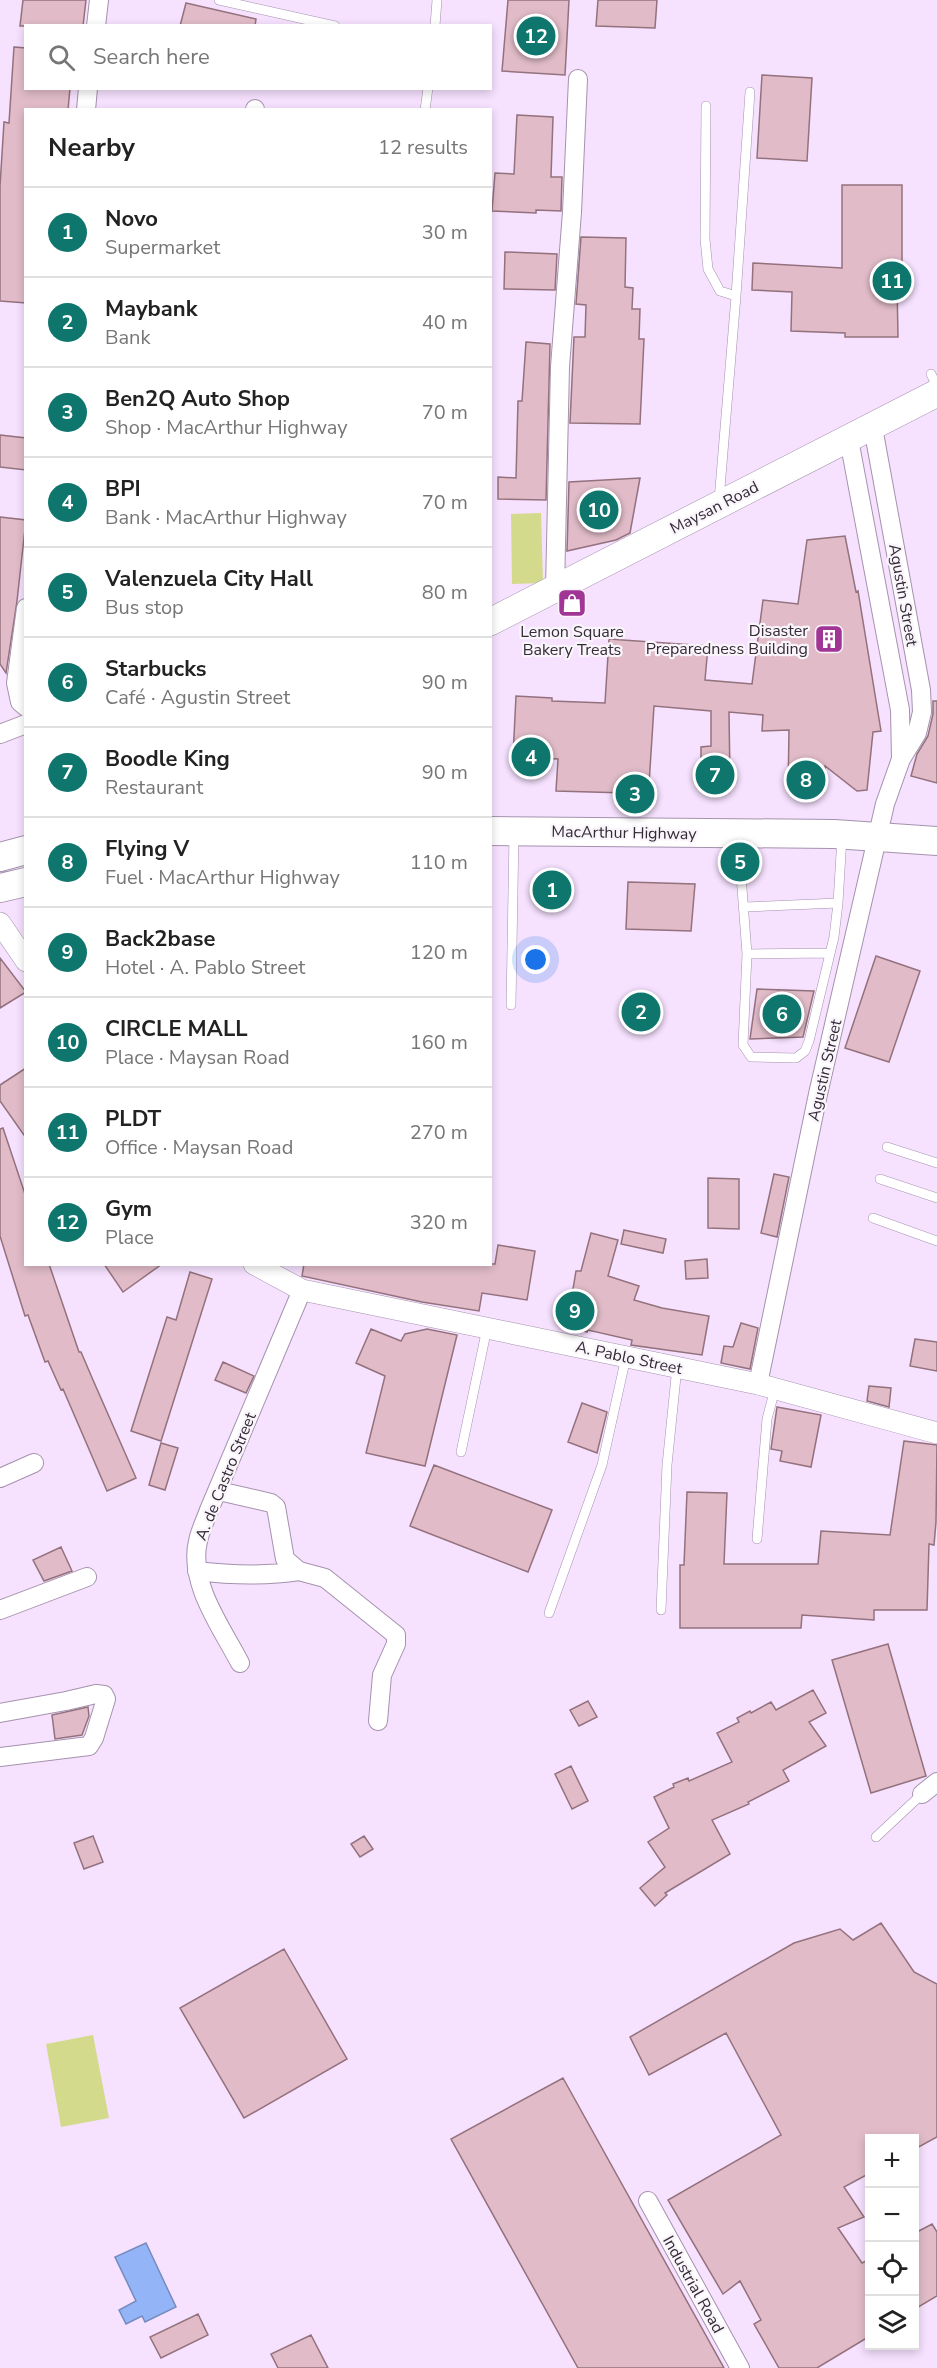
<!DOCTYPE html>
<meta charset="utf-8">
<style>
body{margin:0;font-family:"Nunito Sans",sans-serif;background:#f2f2f2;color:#222}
.controls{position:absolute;right:18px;bottom:18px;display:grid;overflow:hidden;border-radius:0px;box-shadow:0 3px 9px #0003}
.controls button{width:54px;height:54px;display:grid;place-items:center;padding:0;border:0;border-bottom:2px solid #e0e0e0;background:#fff;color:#222;font:30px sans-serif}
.you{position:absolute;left:536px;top:960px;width:21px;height:21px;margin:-15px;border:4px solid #fff;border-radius:50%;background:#1a73e8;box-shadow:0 0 0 9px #1a73e833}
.badge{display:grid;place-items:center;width:39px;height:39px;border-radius:50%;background:#0f766e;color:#fff;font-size:20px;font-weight:700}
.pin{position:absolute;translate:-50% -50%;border:3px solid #fff;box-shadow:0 2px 6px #0006}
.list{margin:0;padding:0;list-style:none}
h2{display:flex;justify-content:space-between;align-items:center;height:78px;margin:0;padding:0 24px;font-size:26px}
h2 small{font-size:20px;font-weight:400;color:#767676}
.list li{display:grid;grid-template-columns:39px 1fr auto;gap:18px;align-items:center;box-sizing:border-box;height:90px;padding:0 24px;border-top:2px solid #e0e0e0}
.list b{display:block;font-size:22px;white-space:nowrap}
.list p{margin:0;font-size:20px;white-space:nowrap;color:#767676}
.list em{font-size:20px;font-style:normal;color:#767676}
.icon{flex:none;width:33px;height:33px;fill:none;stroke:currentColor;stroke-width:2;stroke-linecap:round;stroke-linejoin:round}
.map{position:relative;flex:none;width:937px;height:2368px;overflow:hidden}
.search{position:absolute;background:#fff;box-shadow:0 3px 9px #0003;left:24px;top:24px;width:468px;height:66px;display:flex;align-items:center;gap:15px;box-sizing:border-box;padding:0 21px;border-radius:0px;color:#767676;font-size:22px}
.panel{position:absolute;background:#fff;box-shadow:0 3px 9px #0003;left:24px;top:108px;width:468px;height:1158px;border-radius:0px}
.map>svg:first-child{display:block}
.green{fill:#d3da8c}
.water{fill:#93b4f7;stroke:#768bbd;stroke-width:1.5}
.building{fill:#e1bcc8;stroke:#93717d;stroke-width:1.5}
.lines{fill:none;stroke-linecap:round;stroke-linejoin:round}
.service-casing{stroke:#a592ad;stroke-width:10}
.minor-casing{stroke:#a592ad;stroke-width:20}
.tertiary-casing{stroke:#a592ad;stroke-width:22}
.primary-casing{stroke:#a592ad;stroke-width:28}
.trunk-casing{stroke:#a592ad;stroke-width:30}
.service{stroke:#fff;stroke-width:9}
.minor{stroke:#fff;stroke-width:18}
.tertiary{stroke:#fff;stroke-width:21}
.primary{stroke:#fff;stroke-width:27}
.trunk{stroke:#fff;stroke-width:28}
.labels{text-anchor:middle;stroke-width:4.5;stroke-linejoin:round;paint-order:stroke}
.street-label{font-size:16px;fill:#332b36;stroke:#faf5fb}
.poi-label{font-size:16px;fill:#332b36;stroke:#faf5fb;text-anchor:end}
</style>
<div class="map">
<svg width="937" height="2368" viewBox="0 0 937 2368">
<rect width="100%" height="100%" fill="#f6e1fe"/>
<!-- green -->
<path class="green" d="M541,513L543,583L512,584L511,514Z
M93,2035L109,2118L61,2127L46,2044Z"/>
<!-- water -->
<path class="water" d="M146,2243L176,2307L145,2322L142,2316L126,2324L119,2310L136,2301L115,2257Z"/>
<!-- building -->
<path class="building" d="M23,0H86L83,26H20Z
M508,0H569L565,75L502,71Z
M598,0H657L655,28L596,26Z
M186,3L256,19L255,26H180Z
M14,47L26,48V88H70L68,110H26V303L0,301V186L4,122L9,123Z
M762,75L812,78L807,161L757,158Z
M517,115L553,117L551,177H562L561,211L536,210V213L492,211L495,173L514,174Z
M842,185H902V284H897L898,337H845V333L791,331L792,292L752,290L753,263L842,268Z
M581,237L626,238L625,287L633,288L632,309H640L639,339H644L640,424L570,423L574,337H585L586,305L576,304Z
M505,252L557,254L555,290L504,289Z
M526,342L550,344L546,500L498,499V477L516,478L518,401H522Z
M0,435L26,438V470L0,467Z
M640,478L630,533L616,540L567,551L569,482Z
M0,517L26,520L17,601L6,673L0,664Z
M845,536L856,592L858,591L881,731L873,732L867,790L857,791L825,766L824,792H788L789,730L762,731L763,715L729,712L730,780H701V747L711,746V711L654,706L648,800L626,799V793L556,791L558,759L513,757L516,696L552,698V701L605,703L609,639L708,646L705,680L752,684L763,600L798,604L807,540Z
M933,701H937V783L911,776L917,754L928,736L933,714Z
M628,882L695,884L691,931L626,929Z
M876,956L920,971L889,1062L845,1048Z
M0,958L26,992L0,1008Z
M757,989L814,991L803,1037L750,1039Z
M26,1068V1138L0,1101V1085Z
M3,1128L26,1197V1264H49L79,1352H81L93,1380L136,1478L107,1491L63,1389L61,1390L48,1361L45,1362L28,1315L25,1316L0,1236V1129Z
M774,1174L789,1177L777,1237L761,1233Z
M708,1178L739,1179V1229L708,1228Z
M624,1230L666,1239L663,1253L621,1244Z
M591,1233L618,1240L608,1276L639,1286L634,1300L662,1308L709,1316L702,1355L631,1345L632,1340L588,1330L587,1332L560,1323L570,1294L572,1295L576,1271H581Z
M498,1245L535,1251L527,1300L482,1293L479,1311L422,1302L302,1276L304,1264H495Z
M707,1259L708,1278L686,1279L685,1261Z
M104,1264H162L123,1292Z
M190,1272L212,1279L161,1441L131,1431L167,1317L176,1320Z
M741,1323L758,1328L750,1369L721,1363L724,1346L733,1347Z
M371,1329L401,1341L405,1334L427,1329L457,1335L425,1466L366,1453L385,1376L356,1363Z
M915,1339L937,1342V1371L910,1366Z
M223,1362L254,1376L246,1393L215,1380Z
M869,1386L891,1388L889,1407L867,1401Z
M582,1403L607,1412L597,1453L568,1442Z
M777,1407L821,1415L811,1467L780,1461L782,1451L771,1449Z
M904,1441L937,1445L936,1522L934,1545L929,1544L927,1610H874V1620L802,1615L801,1628H680V1565H684L687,1492L727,1493L724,1564H818L821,1531L890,1535Z
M161,1443L178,1448L165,1490L149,1485Z
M434,1465L552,1510L528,1572L410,1526Z
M61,1547L72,1571L44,1581L33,1560Z
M888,1644L926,1776L871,1793L832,1660Z
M813,1690L826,1713L809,1722L826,1746L783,1770L789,1781L748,1802L749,1804L712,1820L730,1854L665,1893L667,1895L655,1906L640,1888L665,1867L648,1842L669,1828L654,1797L674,1787L673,1784L688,1778L689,1781L732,1762L717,1733L739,1722L737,1718L750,1711L751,1713L771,1702L776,1710Z
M588,1701L597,1717L579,1726L570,1710Z
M88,1707L89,1716L82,1735L55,1739L52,1715Z
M571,1766L588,1801L572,1809L555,1774Z
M93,1836L103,1862L84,1869L74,1843Z
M364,1836L373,1849L360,1857L351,1844Z
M881,1923L914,1972L937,1984V2137L915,2149V2139H870V2173L844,2187L864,2217L838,2228L862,2263L870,2259V2336L817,2368H779L754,2324L761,2320L740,2281L723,2294L668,2200L781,2135L726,2033L649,2075L630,2037L794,1943L840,1929L853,1940Z
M284,1949L347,2059L244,2118L180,2008Z
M563,2078L724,2368H578L451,2139Z
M932,2224L937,2232V2296L915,2309V2233Z
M198,2314L208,2335L161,2358L150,2337Z
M311,2335L328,2368H278L271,2354Z"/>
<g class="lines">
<!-- service casing -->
<g class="service-casing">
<path id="service" d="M219,0L335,26
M435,26L437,0
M706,106L705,239L708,269L720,291L736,296
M425,110L428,88
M931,374L937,386
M719,500L736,296L750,92
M738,836L747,954L743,1045L751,1057L796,1058L805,1051L809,1041L834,937L838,903L842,837
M744,907L838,903
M747,954L830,953
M511,1005L514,833
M887,1147L937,1163
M880,1179L937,1198
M873,1218L937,1241
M461,1452L487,1328
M757,1539L767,1419L775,1389
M661,1610L667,1465L677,1367
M549,1613L602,1465L626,1357
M876,1837L922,1794"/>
</g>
<!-- minor casing -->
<g class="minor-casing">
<path id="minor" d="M96,26L99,0
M86,110L88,88
M255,110V109
M850,445L900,710L901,759
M555,589L560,367L572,212L578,79
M26,608L16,683L20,702L26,707
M0,734L26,724
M758,1384L818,1094L885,804L901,759L917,733L922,712L921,690L874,433
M0,1478L34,1463
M219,1491L271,1503L276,1507L285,1559L299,1571L325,1578L396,1635V1644L382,1675L378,1721
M197,1571C230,1575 266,1576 299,1571
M0,1610L87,1577
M240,1663C222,1628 188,1583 198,1541C200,1531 205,1521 209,1510L302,1290
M0,1713L66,1701L96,1694L104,1695L106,1699L94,1738L89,1746L0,1757
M922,1794L937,1782
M648,2201L740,2368"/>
</g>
<!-- tertiary casing -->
<g class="tertiary-casing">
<path id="tertiary" d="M0,923L26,961
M254,1264L302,1290L758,1384L937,1433"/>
</g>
<!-- primary casing -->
<g class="primary-casing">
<path id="primary" d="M490,622L937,393"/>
</g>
<!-- trunk casing -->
<g class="trunk-casing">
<path id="trunk" d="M490,831L834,834L937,841
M0,857L26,850
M0,888L26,882"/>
</g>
<!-- service -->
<use href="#service" class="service"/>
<!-- minor -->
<use href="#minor" class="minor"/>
<!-- tertiary -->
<use href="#tertiary" class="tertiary"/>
<!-- primary -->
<use href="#primary" class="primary"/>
<!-- trunk -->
<use href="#trunk" class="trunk"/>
</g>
<!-- icons -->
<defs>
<g id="shop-square" transform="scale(1.5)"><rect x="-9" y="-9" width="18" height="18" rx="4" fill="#a13596" stroke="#faf5fb"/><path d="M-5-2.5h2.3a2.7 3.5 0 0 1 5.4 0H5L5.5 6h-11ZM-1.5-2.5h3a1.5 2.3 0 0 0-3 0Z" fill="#fff"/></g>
<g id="building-square" transform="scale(1.5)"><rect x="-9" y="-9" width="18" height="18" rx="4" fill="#a13596" stroke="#faf5fb"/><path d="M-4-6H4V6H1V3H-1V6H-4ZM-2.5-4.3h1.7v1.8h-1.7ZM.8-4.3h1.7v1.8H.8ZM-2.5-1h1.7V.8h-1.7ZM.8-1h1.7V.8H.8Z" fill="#fff"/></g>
</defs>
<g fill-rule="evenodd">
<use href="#shop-square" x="572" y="603"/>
<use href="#building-square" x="829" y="639"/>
</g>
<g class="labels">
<!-- street labels -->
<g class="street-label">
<text transform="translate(714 507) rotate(-27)" y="6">Maysan Road</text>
<text transform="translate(904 595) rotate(80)" y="6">Agustin Street</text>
<text transform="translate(624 832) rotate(1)" y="6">MacArthur Highway</text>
<text transform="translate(824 1070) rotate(-77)" y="6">Agustin Street</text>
<text transform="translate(629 1357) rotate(12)" y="6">A. Pablo Street</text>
<text transform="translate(225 1476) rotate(-68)" y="6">A. de Castro Street</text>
<text transform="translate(694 2284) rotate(61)" y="6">Industrial Road</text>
</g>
<!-- poi labels -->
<g class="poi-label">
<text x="808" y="636">Disaster<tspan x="808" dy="18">Preparedness Building</tspan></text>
<text x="572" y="637" text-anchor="middle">Lemon Square<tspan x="572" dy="18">Bakery Treats</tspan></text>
</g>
</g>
</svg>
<div class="controls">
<button>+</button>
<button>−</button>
<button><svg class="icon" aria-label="locate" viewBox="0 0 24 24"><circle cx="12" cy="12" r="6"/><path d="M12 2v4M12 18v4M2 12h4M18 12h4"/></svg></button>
<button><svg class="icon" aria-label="layers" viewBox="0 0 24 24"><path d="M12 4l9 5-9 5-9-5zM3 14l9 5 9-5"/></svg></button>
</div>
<div class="you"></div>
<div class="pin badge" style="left:552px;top:890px">1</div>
<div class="pin badge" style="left:641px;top:1012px">2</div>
<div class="pin badge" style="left:635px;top:794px">3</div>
<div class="pin badge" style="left:531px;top:757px">4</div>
<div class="pin badge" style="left:740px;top:862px">5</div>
<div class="pin badge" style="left:782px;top:1014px">6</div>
<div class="pin badge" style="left:715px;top:775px">7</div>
<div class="pin badge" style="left:806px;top:780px">8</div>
<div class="pin badge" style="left:575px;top:1311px">9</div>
<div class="pin badge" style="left:599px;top:510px">10</div>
<div class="pin badge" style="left:892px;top:281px">11</div>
<div class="pin badge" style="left:536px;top:36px">12</div>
<div class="search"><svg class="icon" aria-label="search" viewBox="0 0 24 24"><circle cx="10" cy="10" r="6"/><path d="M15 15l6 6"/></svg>Search here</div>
<section class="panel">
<h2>Nearby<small>12 results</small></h2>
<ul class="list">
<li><span class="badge">1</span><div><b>Novo</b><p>Supermarket</p></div><em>30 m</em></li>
<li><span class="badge">2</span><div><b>Maybank</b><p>Bank</p></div><em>40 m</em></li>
<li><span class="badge">3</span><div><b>Ben2Q Auto Shop</b><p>Shop · MacArthur Highway</p></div><em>70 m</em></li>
<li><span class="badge">4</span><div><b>BPI</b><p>Bank · MacArthur Highway</p></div><em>70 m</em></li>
<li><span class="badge">5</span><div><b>Valenzuela City Hall</b><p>Bus stop</p></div><em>80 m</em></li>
<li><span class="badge">6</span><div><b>Starbucks</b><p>Café · Agustin Street</p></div><em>90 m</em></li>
<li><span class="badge">7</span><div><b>Boodle King</b><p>Restaurant</p></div><em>90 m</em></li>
<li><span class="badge">8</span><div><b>Flying V</b><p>Fuel · MacArthur Highway</p></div><em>110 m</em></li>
<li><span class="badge">9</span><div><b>Back2base</b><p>Hotel · A. Pablo Street</p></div><em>120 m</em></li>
<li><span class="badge">10</span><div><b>CIRCLE MALL</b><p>Place · Maysan Road</p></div><em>160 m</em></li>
<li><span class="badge">11</span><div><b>PLDT</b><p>Office · Maysan Road</p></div><em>270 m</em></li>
<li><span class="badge">12</span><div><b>Gym</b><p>Place</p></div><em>320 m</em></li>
</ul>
</section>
</div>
